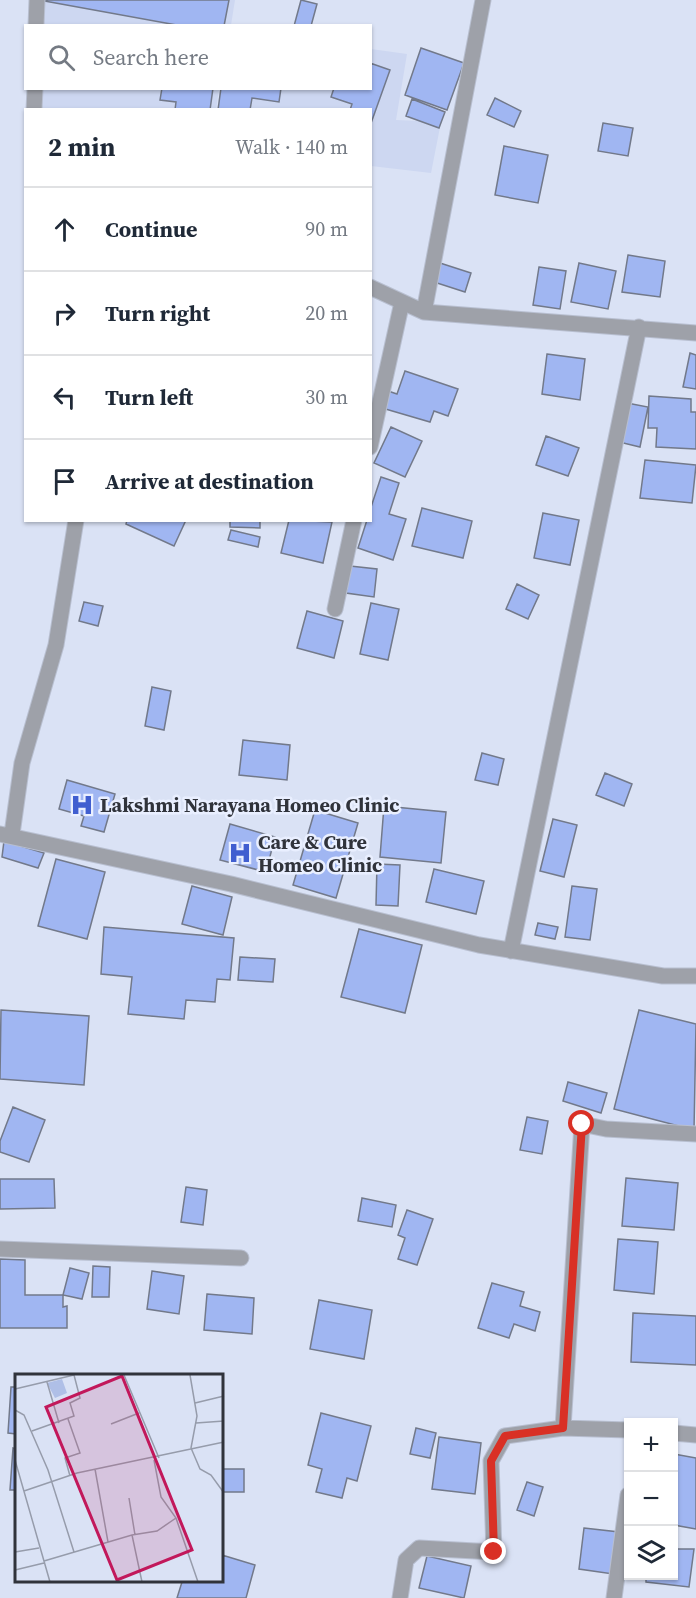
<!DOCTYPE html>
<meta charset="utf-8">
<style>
body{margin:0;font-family:"Source Serif 4",serif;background:#f2f2f3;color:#1f2937}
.controls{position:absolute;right:18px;bottom:18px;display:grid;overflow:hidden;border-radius:0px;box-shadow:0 2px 4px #0004}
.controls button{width:54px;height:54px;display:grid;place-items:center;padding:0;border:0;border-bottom:2px solid #e0e1e3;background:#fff;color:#1f2937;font:30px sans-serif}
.stop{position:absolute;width:18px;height:18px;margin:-14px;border:4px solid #d93025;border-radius:50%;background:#fff}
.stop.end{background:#d93025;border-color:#fff;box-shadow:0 2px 6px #0008}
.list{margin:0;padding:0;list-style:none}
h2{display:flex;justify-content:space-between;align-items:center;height:78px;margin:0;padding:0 24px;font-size:26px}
h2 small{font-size:20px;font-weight:400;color:#747a83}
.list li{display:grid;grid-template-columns:39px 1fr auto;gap:18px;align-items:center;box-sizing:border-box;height:84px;padding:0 24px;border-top:2px solid #e0e1e3}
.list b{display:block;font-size:22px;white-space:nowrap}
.list em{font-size:20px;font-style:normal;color:#747a83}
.icon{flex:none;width:33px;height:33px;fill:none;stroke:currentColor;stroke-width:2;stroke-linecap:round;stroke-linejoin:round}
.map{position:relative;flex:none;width:696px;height:1598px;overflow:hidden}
.search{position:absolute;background:#fff;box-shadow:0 2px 4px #0004;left:24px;top:24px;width:348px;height:66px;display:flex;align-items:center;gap:15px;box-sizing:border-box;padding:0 21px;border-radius:0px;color:#747a83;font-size:22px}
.panel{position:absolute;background:#fff;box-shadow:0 2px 4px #0004;left:24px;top:108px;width:348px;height:414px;border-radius:0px}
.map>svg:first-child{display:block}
.built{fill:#cdd7f1}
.building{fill:#a0b6f2;stroke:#72798a;stroke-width:1.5}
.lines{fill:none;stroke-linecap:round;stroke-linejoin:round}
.minor-casing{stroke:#b8bfd0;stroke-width:17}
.minor{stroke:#9ea1a9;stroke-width:15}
.route{stroke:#d93025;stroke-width:8}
.labels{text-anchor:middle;stroke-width:5;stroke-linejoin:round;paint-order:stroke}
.poi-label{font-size:20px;font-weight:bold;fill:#30333b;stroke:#e9efff;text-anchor:start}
.inset-road{fill:none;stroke:#969cab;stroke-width:1.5}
.view{fill:#c2185b;fill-opacity:0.15;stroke:#c2185b;stroke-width:3}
.inset-edge{fill:none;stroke:#30333b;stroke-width:3}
</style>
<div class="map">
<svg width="696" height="1598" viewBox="0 0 696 1598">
<rect width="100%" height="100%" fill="#dae2f5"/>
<!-- built -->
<path class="built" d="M40,0H235L231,25L39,26Z
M371,49L407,54L396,120L441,122L431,173L371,166L370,110H217L220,89L370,88Z
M40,89H219L216,110L40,109Z"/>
<!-- building -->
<path class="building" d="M39,0H229L224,26H182Z
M301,0L317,4L311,26H294Z
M421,48L464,63L447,110L405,95Z
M370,63L390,70L370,126V110H350L352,104L331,97L334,88H370Z
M162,88H213L210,110H175L176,102L160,100Z
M221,88H281L279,102L252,98L250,110H218Z
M495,98L521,111L514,127L487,115Z
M412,99L445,112L439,128L406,116Z
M603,123L633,128L628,156L598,151Z
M504,146L548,155L538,203L495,195Z
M628,255L665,261L660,297L622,292Z
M440,263L471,273L465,292L434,282Z
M579,263L616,271L608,309L571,302Z
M539,267L566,271L560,309L533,305Z
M690,353L696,355V389L683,387Z
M547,354L585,359L580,400L542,394Z
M405,371L458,389L448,416L434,411L430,422L382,408L388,391L397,394Z
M649,396L691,399V412H696V449L656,447L657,428H648Z
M627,403L648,407L640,447L619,442Z
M391,427L422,441L405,477L374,463Z
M546,436L579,448L568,476L536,465Z
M645,460L696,465L692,503L640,498Z
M381,477L399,483L389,514L406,519L393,560L358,548L367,520H370V510Z
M422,508L472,521L463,558L412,546Z
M543,513L579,520L570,565L534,558Z
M127,520H186L174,546L126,524Z
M230,520H260V528L230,527Z
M289,520L332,522L323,563L281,553Z
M231,530L260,537L258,547L228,540Z
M350,566L377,569L374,597L346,593Z
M517,584L539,595L528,619L506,609Z
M84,602L103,606L98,626L79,621Z
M371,603L399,609L388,660L360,654Z
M307,611L343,621L334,658L297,648Z
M152,687L171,691L164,730L145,726Z
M243,740L290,745L287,780L239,775Z
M482,753L504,759L498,785L475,780Z
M605,773L632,784L624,806L596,795Z
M67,780L115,794L104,832L81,826L84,816L59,809Z
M384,806L446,812L441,863L380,857Z
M315,810L358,823L336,898L293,885Z
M553,819L577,825L564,877L540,871Z
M230,824L275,837L266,872L220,860Z
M4,841L44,853L38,868L2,857Z
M56,859L105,872L87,939L38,926Z
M377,864L400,865L398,906L376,905Z
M434,869L484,881L476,914L426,902Z
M192,886L232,897L223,935L182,924Z
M572,886L597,889L590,940L565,937Z
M538,923L558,927L555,939L535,935Z
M104,927L234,938L230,980L217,979L215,1002L186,1000L184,1019L128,1014L132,977L101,974Z
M359,929L422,945L405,1013L341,997Z
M240,957L275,959L273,982L238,980Z
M1,1010L89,1016L84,1085L0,1079Z
M639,1010L696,1024L694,1130L614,1109Z
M568,1082L607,1093L601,1113L563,1101Z
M13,1107L45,1120L29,1162L0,1152V1141Z
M527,1117L548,1121L542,1154L520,1150Z
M626,1178L678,1183L674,1230L622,1226Z
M0,1179H54L55,1208L0,1209Z
M186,1187L207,1190L203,1225L181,1222Z
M362,1198L396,1205L392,1227L358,1221Z
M407,1210L433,1219L417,1265L398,1259L405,1238L398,1235Z
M618,1239L658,1242L654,1294L614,1290Z
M0,1259L25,1260V1295H63V1307L67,1306V1328H0Z
M93,1266L110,1267L109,1297H92Z
M70,1268L89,1273L82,1299L63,1295Z
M152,1271L184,1276L179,1314L147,1309Z
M492,1283L524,1292L520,1306L540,1312L535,1331L514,1324L509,1338L478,1328Z
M207,1294L254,1298L252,1334L204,1330Z
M319,1300L372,1310L364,1359L310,1349Z
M633,1313L696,1316V1365L631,1362Z
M11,1387H16V1434L8,1433Z
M321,1413L371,1426L357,1481L347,1478L342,1498L316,1492L322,1469L308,1465Z
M416,1428L436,1433L430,1458L410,1454Z
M439,1437L481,1443L475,1494L432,1489Z
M13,1448L16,1449V1490H10Z
M674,1454L696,1458V1529L674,1525Z
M222,1469H244V1492H222Z
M527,1482L543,1487L534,1516L517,1510Z
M584,1528L619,1532L613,1574L579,1569Z
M674,1549H694L689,1587L646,1582V1576H674Z
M222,1555L255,1565L246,1598H177L182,1582H222Z
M427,1556L471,1566L464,1598L419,1588Z"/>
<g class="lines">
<!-- minor casing -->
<g class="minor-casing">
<path id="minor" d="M36,26L37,0
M34,110L35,88
M370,287L424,312L696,333
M424,312L483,0
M370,447L402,302
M335,609L354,520
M0,834L231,884L479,945L663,976H696
M12,834L22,763L56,645L76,520
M511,951L639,327
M0,1249L241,1258
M563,1428L582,1124L606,1129L696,1134
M674,1433L696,1435
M400,1598L406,1560L419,1548L494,1552L491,1461L505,1436L563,1428L628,1430
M614,1598L628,1495"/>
</g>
<!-- minor -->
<use href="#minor" class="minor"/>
</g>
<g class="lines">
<!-- route -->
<path class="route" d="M494,1552L491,1461L505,1436L563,1428L582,1124"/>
</g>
<!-- icons -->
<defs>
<g id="hospital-bare" transform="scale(1.8)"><path d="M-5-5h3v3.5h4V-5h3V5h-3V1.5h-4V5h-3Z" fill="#405ed0" stroke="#e9efff" stroke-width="2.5" paint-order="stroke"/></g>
</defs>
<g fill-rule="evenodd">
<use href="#hospital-bare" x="82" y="805"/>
<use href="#hospital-bare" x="240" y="853"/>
</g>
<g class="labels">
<!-- poi labels -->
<g class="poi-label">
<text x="100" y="812">Lakshmi Narayana Homeo Clinic</text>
<text x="258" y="849">Care &amp; Cure<tspan x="258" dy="23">Homeo Clinic</tspan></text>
</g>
</g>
<!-- overview -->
<g transform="translate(15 1374)">
<rect width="208" height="208" fill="#dae2f5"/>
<path d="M47,5L52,19L40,24L32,9Z" fill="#afbfe7"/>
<path class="inset-road" d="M109,1L144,84M175,1L182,42L176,74L185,95L196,101L209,119M32,8L44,49M0,15L59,1M180,29L209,22M0,36L9,41L33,96L59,178M53,45L65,79L50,84L55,102M181,49L209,47M96,50L124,39M17,57L59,42L55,29L65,24L59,1M0,86L35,208M139,86L146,123L161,144L183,208M80,95L93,168M9,117L62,99L209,68M114,124L120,161M117,161L127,208M0,178L24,174M29,187L117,161L142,157L161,144M0,196L29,189"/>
<path class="view" d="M107,2L177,176L102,206L31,33Z"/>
<rect width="208" height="208" class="inset-edge"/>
</g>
</svg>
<div class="controls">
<button>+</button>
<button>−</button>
<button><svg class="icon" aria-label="layers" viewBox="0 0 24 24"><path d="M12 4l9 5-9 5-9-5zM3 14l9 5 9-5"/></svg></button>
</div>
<div class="stop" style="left:582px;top:1124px"></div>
<div class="stop end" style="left:494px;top:1552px"></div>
<div class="search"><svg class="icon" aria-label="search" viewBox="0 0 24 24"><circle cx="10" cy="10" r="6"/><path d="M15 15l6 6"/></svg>Search here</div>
<section class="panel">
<h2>2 min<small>Walk · 140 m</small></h2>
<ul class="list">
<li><svg class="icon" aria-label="ahead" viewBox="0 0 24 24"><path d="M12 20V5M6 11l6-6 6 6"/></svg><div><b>Continue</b></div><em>90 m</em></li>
<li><svg class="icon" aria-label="right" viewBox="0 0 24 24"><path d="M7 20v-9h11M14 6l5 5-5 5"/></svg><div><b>Turn right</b></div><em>20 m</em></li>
<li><svg class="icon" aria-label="left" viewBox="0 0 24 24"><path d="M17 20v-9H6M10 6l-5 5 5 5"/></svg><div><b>Turn left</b></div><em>30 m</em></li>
<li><svg class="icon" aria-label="arrive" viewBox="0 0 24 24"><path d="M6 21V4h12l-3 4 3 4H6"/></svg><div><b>Arrive at destination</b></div></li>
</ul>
</section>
</div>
